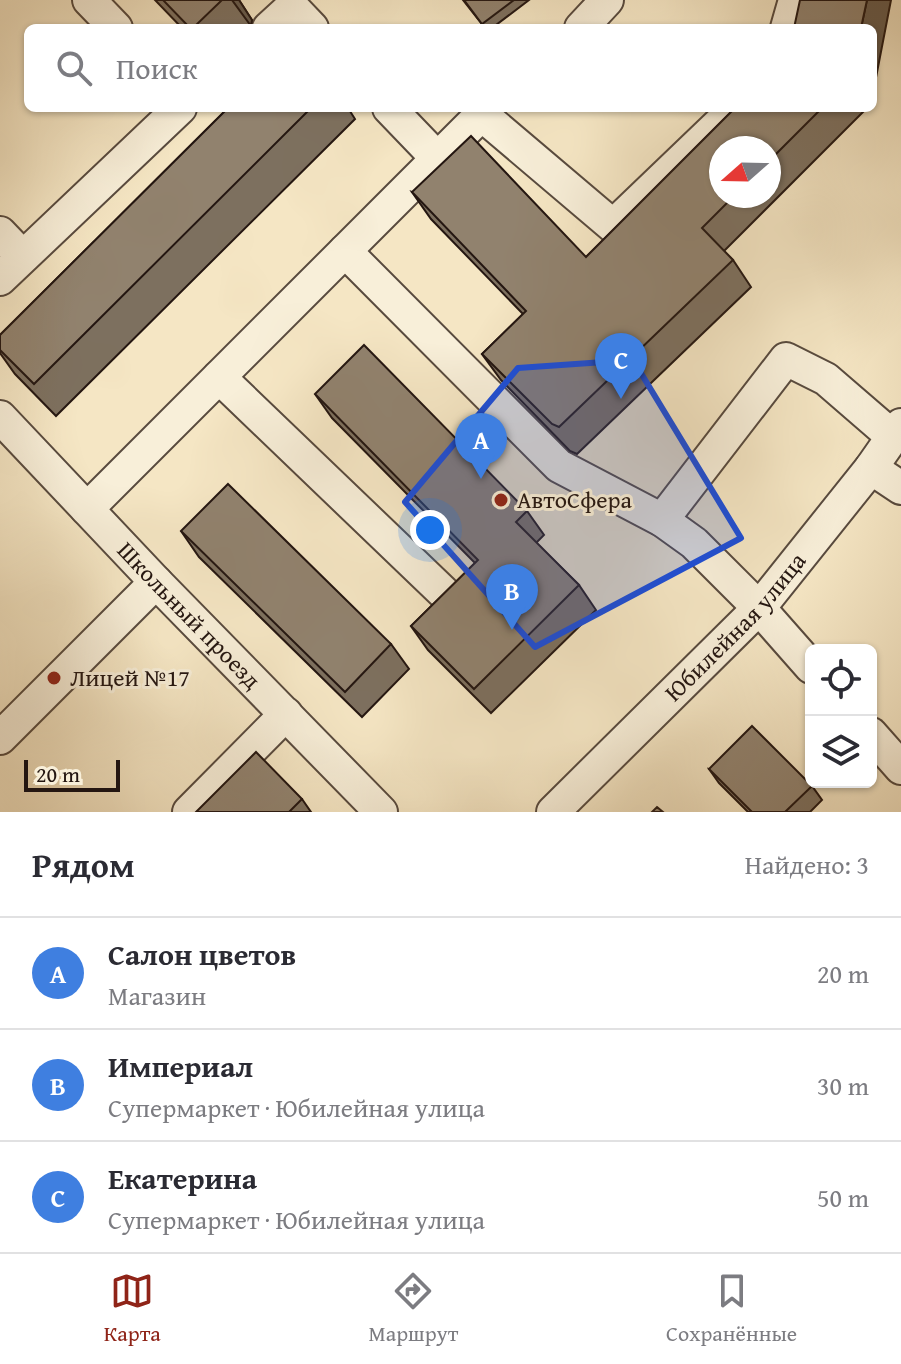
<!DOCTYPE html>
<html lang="ru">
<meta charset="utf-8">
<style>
body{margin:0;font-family:"Gentium Book Plus",serif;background:#f7f7f7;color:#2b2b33}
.controls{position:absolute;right:24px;bottom:24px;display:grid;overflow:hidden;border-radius:12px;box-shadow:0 2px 6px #0004}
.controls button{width:72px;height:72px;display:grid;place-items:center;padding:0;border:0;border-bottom:2px solid #e1e1e2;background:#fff;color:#2b2b33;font:40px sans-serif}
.compass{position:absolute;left:709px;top:136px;width:72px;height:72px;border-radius:50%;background:#fff;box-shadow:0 2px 6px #0004;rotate:250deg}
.scale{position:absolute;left:24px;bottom:20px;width:96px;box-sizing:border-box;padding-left:8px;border:4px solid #241611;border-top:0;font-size:22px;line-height:28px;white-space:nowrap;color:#241611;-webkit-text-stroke:6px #f8efd9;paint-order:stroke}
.you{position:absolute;left:430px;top:530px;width:28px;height:28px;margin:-20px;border:6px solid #fff;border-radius:50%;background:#1a73e8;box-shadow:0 0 0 12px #1a73e833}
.badge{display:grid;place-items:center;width:52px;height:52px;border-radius:50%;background:#8f2418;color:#fff;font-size:26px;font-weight:700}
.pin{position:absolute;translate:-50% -66px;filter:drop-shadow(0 2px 4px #0008)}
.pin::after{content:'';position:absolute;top:42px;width:28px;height:24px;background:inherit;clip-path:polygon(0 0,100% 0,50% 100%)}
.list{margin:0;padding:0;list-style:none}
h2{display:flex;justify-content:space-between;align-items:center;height:104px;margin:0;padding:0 32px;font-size:34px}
h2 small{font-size:26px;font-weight:400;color:#7c7c81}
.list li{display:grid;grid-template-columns:52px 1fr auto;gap:24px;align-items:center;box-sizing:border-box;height:112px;padding:0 32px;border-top:2px solid #e1e1e2}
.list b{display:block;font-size:30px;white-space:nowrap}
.list p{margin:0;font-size:26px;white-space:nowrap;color:#7c7c81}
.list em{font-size:26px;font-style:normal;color:#7c7c81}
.icon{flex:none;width:44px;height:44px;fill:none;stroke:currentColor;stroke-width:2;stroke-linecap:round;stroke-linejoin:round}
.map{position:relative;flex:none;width:901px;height:812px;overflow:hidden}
.search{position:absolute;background:#fff;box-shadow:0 2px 6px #0004;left:24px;right:24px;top:24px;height:88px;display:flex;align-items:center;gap:20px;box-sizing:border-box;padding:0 28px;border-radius:12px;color:#7c7c81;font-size:30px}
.sheet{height:440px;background:#fff}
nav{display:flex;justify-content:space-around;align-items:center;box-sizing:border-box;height:112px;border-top:2px solid #e1e1e2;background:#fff;font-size:22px;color:#7c7c81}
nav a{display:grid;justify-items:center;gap:4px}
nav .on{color:#8f2418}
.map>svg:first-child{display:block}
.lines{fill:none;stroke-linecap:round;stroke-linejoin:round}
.minor-casing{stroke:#584a3e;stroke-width:36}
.minor{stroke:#f8efd9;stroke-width:32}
.wall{fill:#7d705f;stroke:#241611;stroke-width:2;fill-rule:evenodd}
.shaded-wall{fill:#665b4d;stroke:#241611;stroke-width:2}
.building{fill:#91826e;stroke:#241611;stroke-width:2}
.marked{fill:#1d4ed8;fill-opacity:0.2;stroke:#1d4ed8;stroke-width:6;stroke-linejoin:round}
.poi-dot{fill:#8f2418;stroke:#f8efd9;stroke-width:3}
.labels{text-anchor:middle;stroke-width:6;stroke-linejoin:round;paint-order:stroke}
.poi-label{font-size:24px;fill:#241611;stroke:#f8efd9;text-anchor:start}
.street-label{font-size:24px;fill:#241611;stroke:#f8efd9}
</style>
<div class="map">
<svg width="901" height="812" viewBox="0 0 901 812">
<rect width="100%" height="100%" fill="#f5e6c4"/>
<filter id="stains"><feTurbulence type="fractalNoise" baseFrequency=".0025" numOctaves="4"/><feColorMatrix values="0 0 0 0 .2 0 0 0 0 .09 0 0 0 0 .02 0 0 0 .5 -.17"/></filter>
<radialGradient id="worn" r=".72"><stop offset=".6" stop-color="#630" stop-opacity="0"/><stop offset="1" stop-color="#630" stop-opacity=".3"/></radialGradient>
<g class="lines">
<!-- minor casing -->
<g class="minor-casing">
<g id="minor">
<path d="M89,0L116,28"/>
<path d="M269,28L292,7L312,28"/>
<path d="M581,28L607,0"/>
<path d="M787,28L795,0"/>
<path d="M389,108L437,158"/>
<path d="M481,114L613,226L736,108"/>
<path d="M0,233L22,256"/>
<path d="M345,251L559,466L662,520L694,543L759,608L811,667"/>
<path d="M0,279L180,108"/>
<path d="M219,377L443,592"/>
<path id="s1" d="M0,417L156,582L381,812"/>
<path d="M871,468L901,488"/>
<path d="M87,509L488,108"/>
<path d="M662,520L786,359L826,379L893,437"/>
<path d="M871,734L901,768"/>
<path d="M0,738L156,582"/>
<path d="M189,812L286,714"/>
<path id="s2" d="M553,812L759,608L871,468L901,425"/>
</g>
</g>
<!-- minor -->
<use href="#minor" class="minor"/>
</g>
<!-- wall -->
<path class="wall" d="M155,0H239L252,20L249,28H182Z
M463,0H529L492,28H485Z
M228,108H348L355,119L56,416L15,374L0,353V335Z
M735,108H867L724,251L733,260L751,287L577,454L570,451L501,380L482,354L523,314L431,219L412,192L586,257ZM769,148V196H721Z
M315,394L527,511L544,535L536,543L579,585L596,610L491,713L428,650L411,626L475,563L332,418Z
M181,531L391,644L409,669L362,717L199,557Z
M709,769L812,786L822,800L810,812H748L719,783Z
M302,799L311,812H196Z"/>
<!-- shaded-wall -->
<path class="shaded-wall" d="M232,0H239L252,20L251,26Z
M867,0H891L873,93V28H861Z"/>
<!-- building -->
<path class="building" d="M163,0H222L193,28H190Z
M464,0H514L482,24Z
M800,0H867L861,28H794Z
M228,108H311L34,384L0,350V335Z
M735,108H822L769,161V148H721V196H734L702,228L733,260L559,427L552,424L482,354L526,311L412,192L471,136L586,257Z
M364,345L527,511L516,522L579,585L474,689L411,626L478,560L315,394Z
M228,484L391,644L345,692L181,531Z
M752,726L812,786L785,812H752L709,769Z
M256,752L302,799L289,812H196Z
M657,807L663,812H652Z"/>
<!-- marked area -->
<path class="marked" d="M633,360L741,538L535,647L405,502L518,368Z"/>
<!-- markers -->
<g class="poi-dot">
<circle cx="501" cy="500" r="8"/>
<circle cx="54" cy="678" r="8"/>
</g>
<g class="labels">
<!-- poi labels -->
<g class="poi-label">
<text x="517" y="508">АвтоСфера</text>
<text x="70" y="686">Лицей №17</text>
</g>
<!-- street labels -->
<g class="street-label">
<text dy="8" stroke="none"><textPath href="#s1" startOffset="274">Школьный проезд</textPath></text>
<text dy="8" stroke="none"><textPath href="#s2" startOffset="260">Юбилейная улица</textPath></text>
</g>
</g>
<rect width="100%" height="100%" filter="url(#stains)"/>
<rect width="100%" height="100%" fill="url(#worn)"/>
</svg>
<div class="controls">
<button><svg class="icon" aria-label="locate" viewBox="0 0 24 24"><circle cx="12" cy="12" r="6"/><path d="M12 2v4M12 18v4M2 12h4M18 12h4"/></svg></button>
<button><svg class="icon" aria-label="layers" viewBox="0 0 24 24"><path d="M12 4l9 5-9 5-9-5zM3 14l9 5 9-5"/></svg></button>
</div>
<svg class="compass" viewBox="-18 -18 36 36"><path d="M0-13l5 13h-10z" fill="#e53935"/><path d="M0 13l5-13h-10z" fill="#7c7c81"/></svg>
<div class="scale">20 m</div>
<div class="you"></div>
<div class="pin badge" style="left:481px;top:479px;background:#3f7fe0">A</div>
<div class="pin badge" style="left:512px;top:630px;background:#3f7fe0">B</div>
<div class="pin badge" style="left:621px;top:399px;background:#3f7fe0">C</div>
<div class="search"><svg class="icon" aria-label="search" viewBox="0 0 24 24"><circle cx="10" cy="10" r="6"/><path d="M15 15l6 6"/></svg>Поиск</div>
</div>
<section class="sheet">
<h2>Рядом<small>Найдено: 3</small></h2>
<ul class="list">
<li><span class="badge" style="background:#3f7fe0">A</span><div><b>Салон цветов</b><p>Магазин</p></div><em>20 m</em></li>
<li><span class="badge" style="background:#3f7fe0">B</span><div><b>Империал</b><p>Супермаркет · Юбилейная улица</p></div><em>30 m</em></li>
<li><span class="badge" style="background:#3f7fe0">C</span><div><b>Екатерина</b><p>Супермаркет · Юбилейная улица</p></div><em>50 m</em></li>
</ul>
</section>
<nav>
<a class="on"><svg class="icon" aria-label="map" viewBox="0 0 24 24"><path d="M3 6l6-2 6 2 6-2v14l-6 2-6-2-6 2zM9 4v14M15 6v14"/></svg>Карта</a>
<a><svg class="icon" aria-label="directions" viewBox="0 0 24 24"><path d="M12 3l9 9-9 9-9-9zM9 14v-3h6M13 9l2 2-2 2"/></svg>Маршрут</a>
<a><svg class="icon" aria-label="saved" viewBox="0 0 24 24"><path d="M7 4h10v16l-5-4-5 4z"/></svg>Сохранённые</a>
</nav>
